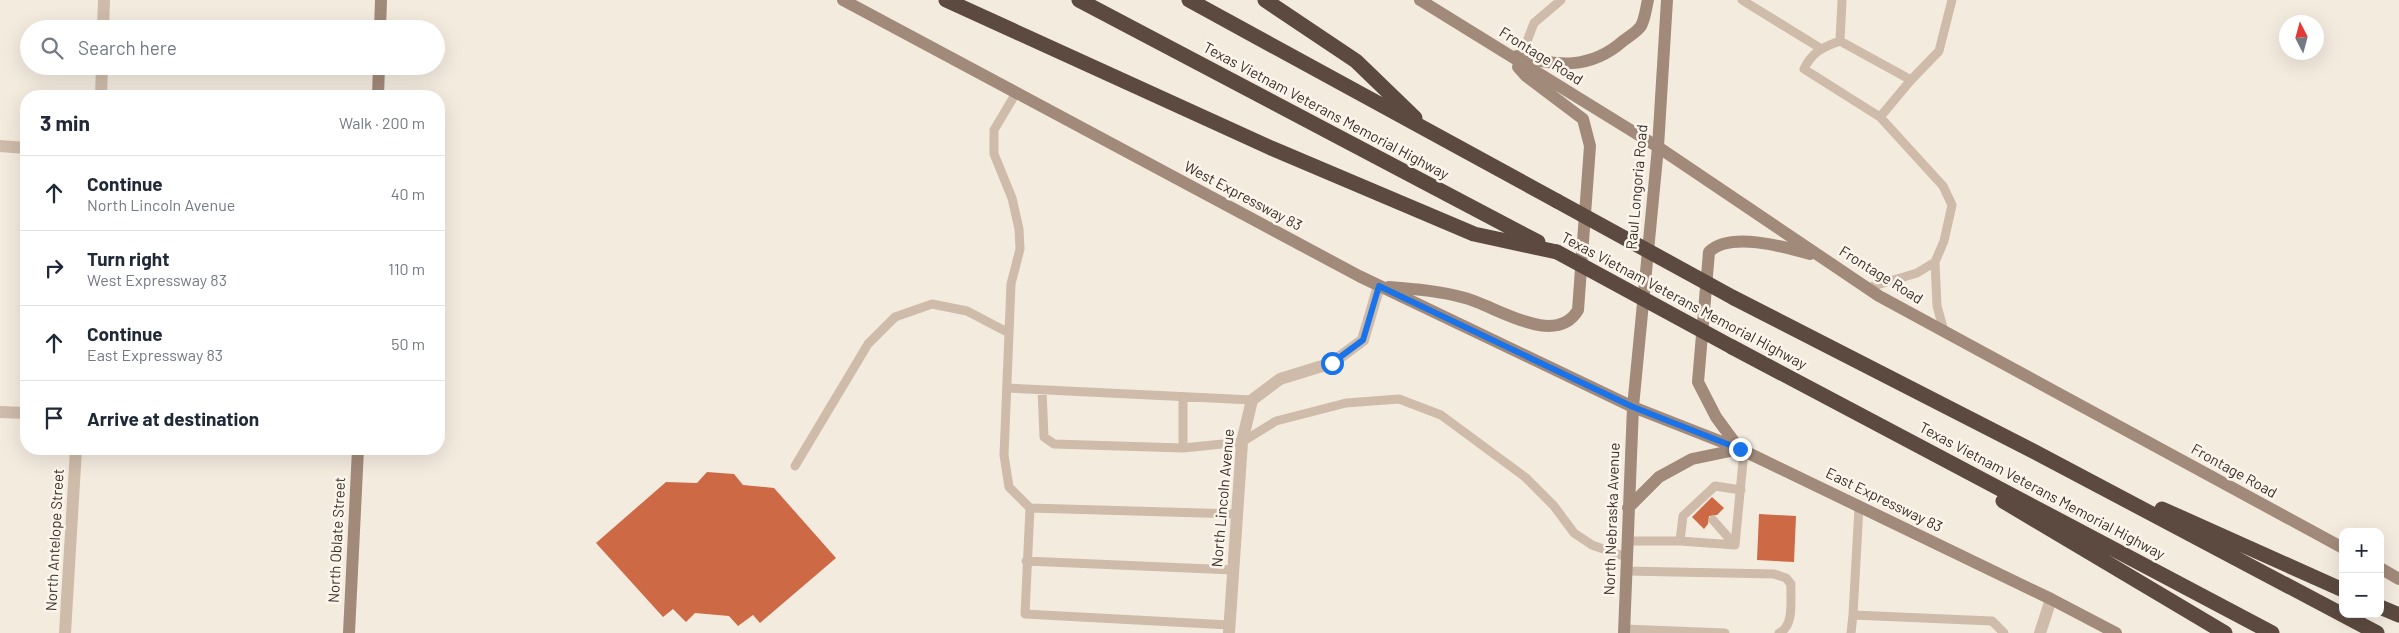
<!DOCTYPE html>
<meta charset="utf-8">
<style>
body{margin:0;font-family:Barlow,sans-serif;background:#f6f6f7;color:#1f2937}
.controls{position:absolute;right:15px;bottom:15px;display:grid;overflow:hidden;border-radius:10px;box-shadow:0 5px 20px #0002}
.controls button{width:45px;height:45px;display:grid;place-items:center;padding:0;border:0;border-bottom:1px solid #e0e1e3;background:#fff;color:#1f2937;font:25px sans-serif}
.compass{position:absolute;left:2279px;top:15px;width:45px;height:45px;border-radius:50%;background:#fff;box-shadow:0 5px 20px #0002;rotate:354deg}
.stop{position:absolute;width:15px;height:15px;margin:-11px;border:4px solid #1a73e8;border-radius:50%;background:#fff}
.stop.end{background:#1a73e8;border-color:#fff;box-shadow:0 1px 5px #0008}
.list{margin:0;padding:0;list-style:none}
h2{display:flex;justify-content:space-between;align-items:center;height:65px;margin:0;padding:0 20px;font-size:21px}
h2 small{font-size:16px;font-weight:400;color:#747a83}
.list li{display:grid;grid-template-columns:32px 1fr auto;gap:15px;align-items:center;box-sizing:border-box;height:75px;padding:0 20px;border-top:1px solid #e0e1e3}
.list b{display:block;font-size:19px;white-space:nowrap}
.list p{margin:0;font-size:16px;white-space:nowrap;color:#747a83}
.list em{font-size:16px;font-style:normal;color:#747a83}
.icon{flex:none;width:28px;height:28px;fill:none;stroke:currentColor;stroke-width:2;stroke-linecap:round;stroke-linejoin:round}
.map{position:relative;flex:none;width:2399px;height:633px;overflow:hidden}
.search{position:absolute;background:#fff;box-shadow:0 5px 20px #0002;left:20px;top:20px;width:425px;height:55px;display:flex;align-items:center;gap:12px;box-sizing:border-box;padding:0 18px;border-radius:28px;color:#747a83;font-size:19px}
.panel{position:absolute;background:#fff;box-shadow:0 5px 20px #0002;left:20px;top:90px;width:425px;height:365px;border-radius:20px}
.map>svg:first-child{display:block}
.building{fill:#cd6945}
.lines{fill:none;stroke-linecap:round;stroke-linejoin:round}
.lane{stroke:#cebbaa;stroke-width:9}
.street{stroke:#cebbaa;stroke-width:12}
.secondary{stroke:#a28a7b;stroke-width:12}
.highway{stroke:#5c4a40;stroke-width:15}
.highway-bridge{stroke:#5c4a40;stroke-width:15}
.route{stroke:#1a73e8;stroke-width:6}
.labels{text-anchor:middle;stroke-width:5;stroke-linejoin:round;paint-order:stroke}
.street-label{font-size:15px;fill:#3b302a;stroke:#fbf5ec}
</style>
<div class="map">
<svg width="2399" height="633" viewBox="0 0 2399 633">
<rect width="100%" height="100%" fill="#f4ebdf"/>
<!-- building -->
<path class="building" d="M707,472L734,474L743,485L774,488L836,558L760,623L753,615L738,626L729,616L695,613L686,622L673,609L663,617L596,543L666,482L697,483Z
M1712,497L1724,508L1717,515L1709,516L1708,524L1704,529L1692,517Z
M1759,514L1796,516L1794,562L1757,560Z"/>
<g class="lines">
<!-- lane -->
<path class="lane" d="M1742,0L1820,48
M1842,0L1840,41L1911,80L1939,51L1952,0
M1840,41C1823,47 1812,52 1804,69L1880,117L1943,186L1952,205L1944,241L1935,262L1937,306L1944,331
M1521,57L1534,23L1561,0
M1016,93L994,130V154L1012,198L1019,229L1020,249L1011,284L1004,455L1009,487L1030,508
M1880,117L1911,80
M1867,288L1917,273L1935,262
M1007,388L1252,400
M1042,390L1044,437L1054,444L1183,448L1242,442L1276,421L1346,403L1399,399L1441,415L1525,477L1554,506L1574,533L1592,545L1626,557
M1183,448V397
M795,466L868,344L895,317L932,304L967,311L1009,333
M1713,520L1735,545
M1627,541H1680L1735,545L1744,451
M1680,541L1683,516L1715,486L1741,490
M1026,561L1233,570
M1625,571L1774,574L1786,578L1791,584C1790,599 1795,626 1779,633
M1853,615L1859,507
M1229,625L1025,614L1030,508L1236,514
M1624,629L1725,633
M1851,633L1853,615L1992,621L2004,633"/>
<!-- street -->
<path class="street" d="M103,29L104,0
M101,96L102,66
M0,146L26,148
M0,412L26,413
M65,633L76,449
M1229,633L1242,442L1252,400L1280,379L1332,363L1363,340L1379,286
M2040,633L2051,599"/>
<!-- secondary -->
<path class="secondary" d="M843,0L1359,276L1633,407L1740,449L2051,599L2116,633
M1420,0L1658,147L1879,296L2343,548
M380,29L381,0
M1517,56C1557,66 1590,70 1623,41C1628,37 1637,32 1641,26C1645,19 1646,8 1648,0
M378,96L379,66
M1389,287C1415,289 1440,291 1465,298C1494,305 1555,349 1578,310L1590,146L1583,119L1526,76L1518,67
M1738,447L1716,417L1698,382L1709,252C1730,231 1785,247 1810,254
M1628,508L1659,477L1692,459L1740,449
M2380,568L2399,579
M349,633L358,449
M1624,633L1633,407L1658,147L1667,0"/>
<!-- highway -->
<path class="highway" d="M946,0L1271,148L1474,234L1557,252
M1079,0L1538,242
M1189,0L1557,201
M1265,0L1356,61L1415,118
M1734,298L2033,451L2377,633
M1732,347L2272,633
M2003,501L2225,633
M2162,509L2343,590
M2380,607L2399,615"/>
<!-- highway-bridge -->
<path class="highway-bridge" d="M1557,201L1734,298
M1557,252L1732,347"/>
</g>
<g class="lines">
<!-- route -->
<path class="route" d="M1332,363L1363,340L1379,286L1633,407L1740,449"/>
</g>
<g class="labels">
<!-- street labels -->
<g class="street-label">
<text transform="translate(1541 56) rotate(32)" y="5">Frontage Road</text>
<text transform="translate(1326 111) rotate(28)" y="5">Texas Vietnam Veterans Memorial Highway</text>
<text transform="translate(1637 187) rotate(-85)" y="5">Raul Longoria Road</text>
<text transform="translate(1243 196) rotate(28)" y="5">West Expressway 83</text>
<text transform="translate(1881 275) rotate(32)" y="5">Frontage Road</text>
<text transform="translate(1684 301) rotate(28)" y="5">Texas Vietnam Veterans Memorial Highway</text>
<text transform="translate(2234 471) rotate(29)" y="5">Frontage Road</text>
<text transform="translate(2042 491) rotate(28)" y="5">Texas Vietnam Veterans Memorial Highway</text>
<text transform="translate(1223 498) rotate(-85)" y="5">North Lincoln Avenue</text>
<text transform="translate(1884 500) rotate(26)" y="5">East Expressway 83</text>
<text transform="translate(1612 519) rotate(-88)" y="5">North Nebraska Avenue</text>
<text transform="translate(55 540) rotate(-87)" y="5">North Antelope Street</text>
<text transform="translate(337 540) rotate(-87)" y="5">North Oblate Street</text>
</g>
</g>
</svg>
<div class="controls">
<button>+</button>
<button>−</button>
</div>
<svg class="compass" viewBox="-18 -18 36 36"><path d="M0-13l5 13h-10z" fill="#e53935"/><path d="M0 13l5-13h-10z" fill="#747a83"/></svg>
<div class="stop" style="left:1332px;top:363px"></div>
<div class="stop end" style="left:1740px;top:449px"></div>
<div class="search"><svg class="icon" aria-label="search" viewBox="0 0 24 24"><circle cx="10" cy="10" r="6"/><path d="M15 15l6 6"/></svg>Search here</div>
<section class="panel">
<h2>3 min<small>Walk · 200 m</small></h2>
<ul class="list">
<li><svg class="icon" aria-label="ahead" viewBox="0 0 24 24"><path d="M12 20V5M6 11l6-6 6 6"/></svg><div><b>Continue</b><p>North Lincoln Avenue</p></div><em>40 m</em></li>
<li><svg class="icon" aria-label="right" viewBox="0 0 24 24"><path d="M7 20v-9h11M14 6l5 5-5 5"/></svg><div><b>Turn right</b><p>West Expressway 83</p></div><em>110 m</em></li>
<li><svg class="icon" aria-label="ahead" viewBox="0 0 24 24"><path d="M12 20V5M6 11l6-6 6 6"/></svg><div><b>Continue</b><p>East Expressway 83</p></div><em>50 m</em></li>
<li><svg class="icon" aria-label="arrive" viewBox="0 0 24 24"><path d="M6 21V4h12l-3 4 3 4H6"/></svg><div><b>Arrive at destination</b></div></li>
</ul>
</section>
</div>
